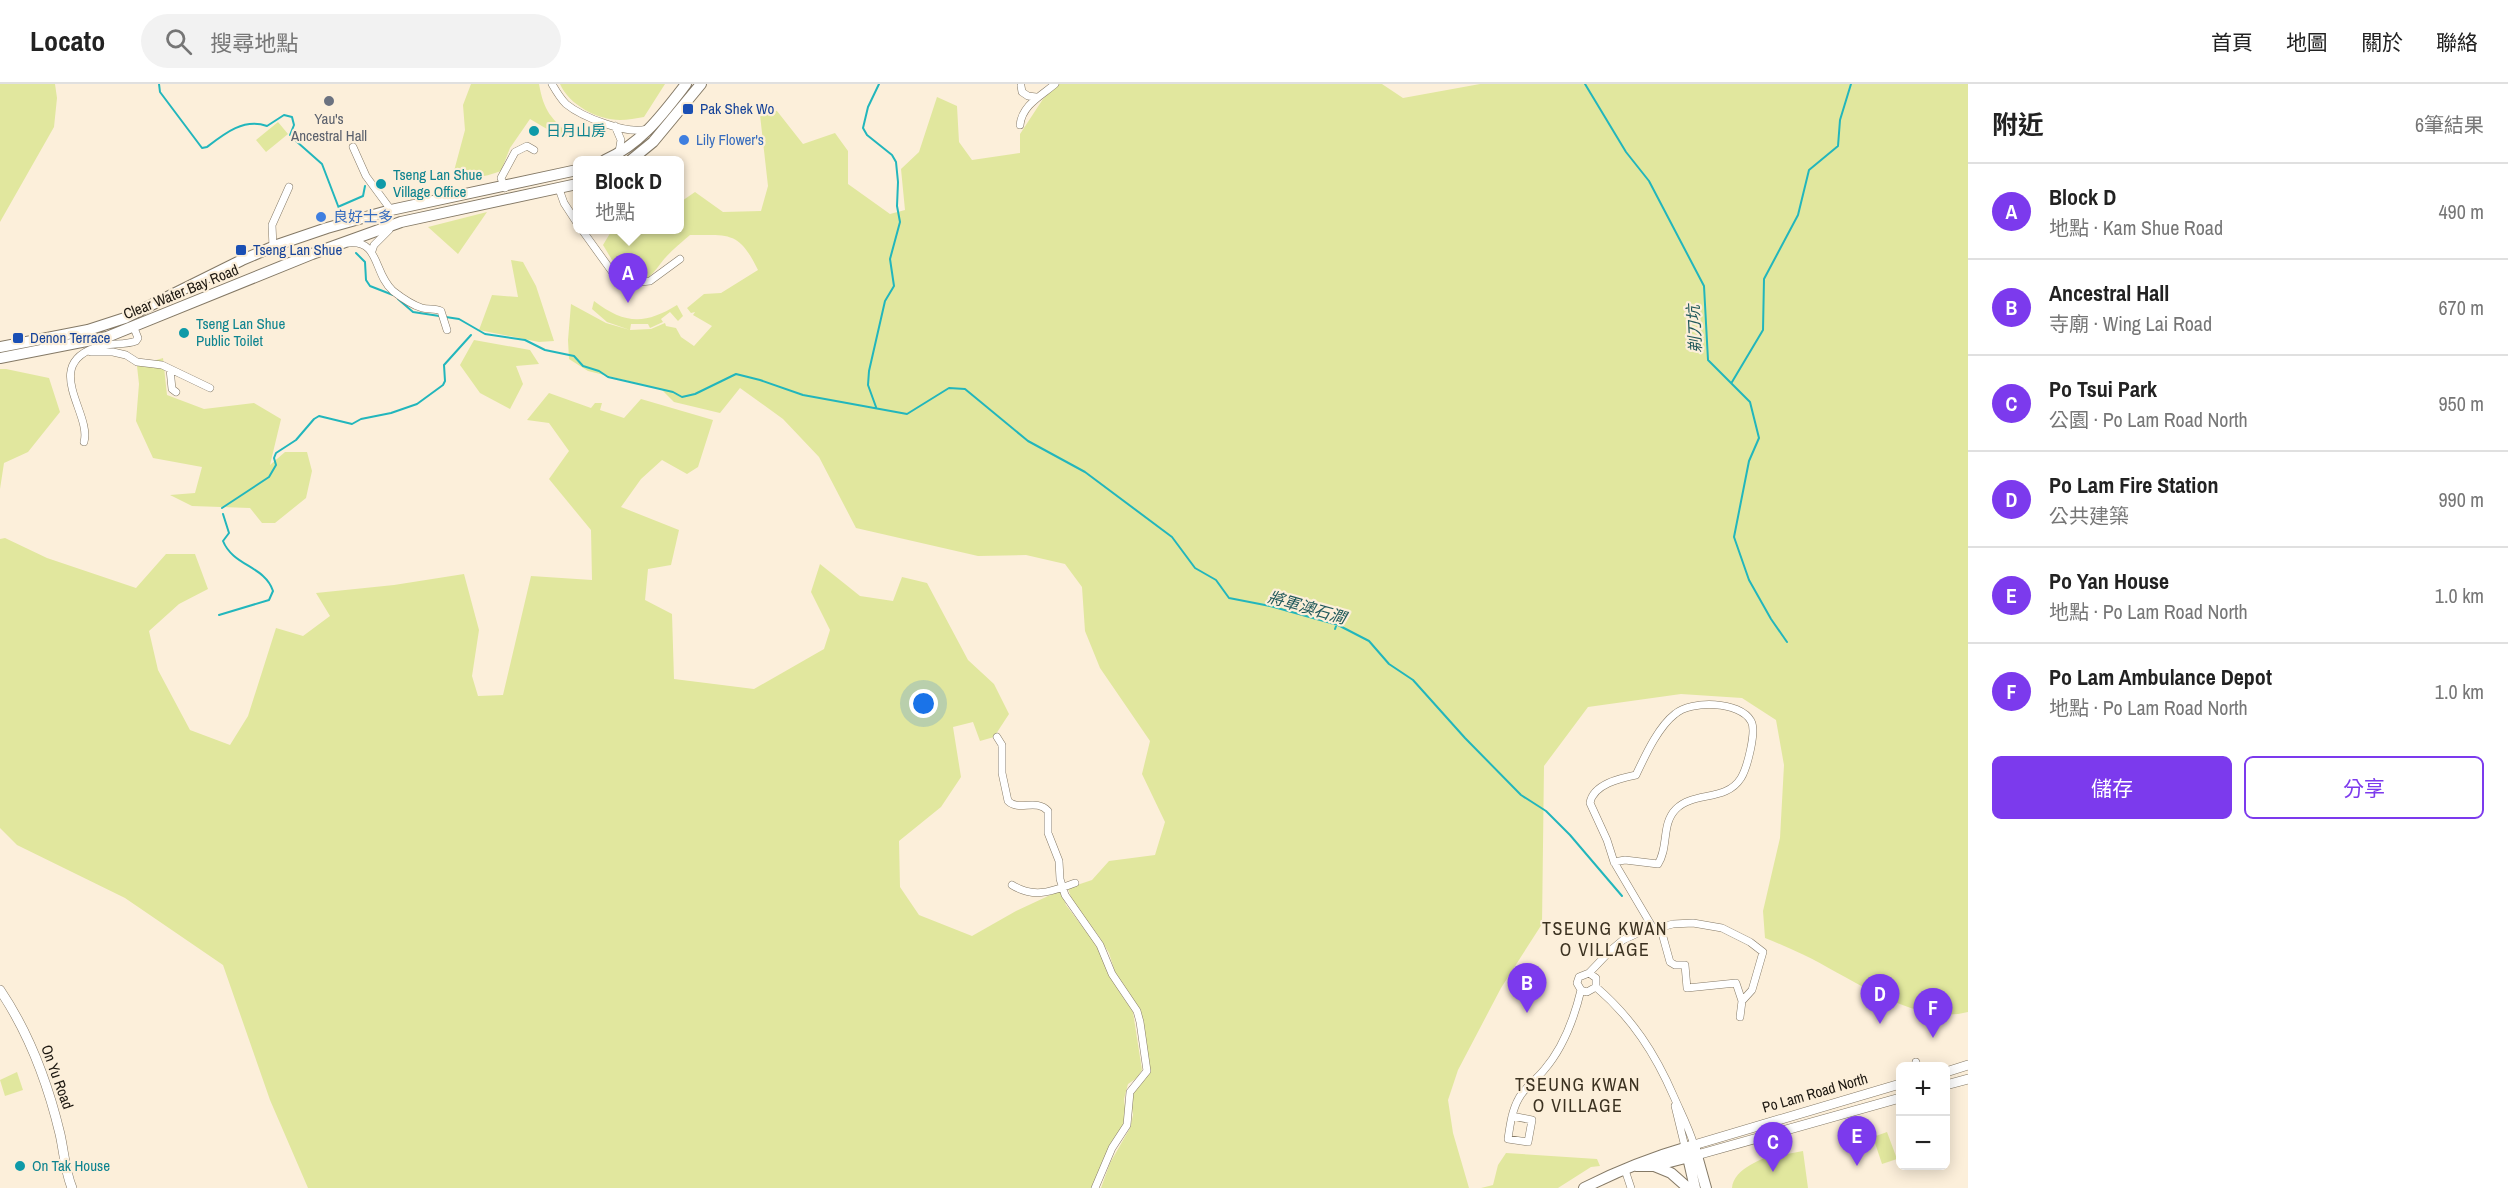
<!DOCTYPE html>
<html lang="zh-TW">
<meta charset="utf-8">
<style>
body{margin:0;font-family:"Archivo Narrow","Noto Sans TC",sans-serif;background:#f2f2f2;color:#222}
.controls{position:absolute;right:18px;bottom:18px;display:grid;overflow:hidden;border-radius:9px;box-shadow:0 3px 15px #0003}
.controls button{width:54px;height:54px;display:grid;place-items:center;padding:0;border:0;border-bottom:2px solid #e0e0e0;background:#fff;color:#222;font:30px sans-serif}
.you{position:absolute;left:924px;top:620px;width:21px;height:21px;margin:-15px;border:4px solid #fff;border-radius:50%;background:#1a73e8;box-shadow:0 0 0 9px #1a73e833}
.badge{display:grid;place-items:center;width:39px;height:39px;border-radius:50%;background:#7c3aed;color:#fff;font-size:20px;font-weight:700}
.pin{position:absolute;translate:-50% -50px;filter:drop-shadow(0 2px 3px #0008)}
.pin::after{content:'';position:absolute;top:32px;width:21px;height:18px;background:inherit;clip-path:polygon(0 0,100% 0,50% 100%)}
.popup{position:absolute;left:573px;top:72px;width:111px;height:78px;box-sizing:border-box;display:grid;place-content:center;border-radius:9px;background:#fff;filter:drop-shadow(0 2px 4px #0005);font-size:20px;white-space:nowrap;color:#767676}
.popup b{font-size:22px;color:#222}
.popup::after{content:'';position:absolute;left:50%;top:100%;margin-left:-12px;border:12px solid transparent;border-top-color:#fff}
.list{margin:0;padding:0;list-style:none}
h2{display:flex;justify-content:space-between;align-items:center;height:78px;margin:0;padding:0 24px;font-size:26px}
h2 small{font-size:20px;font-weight:400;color:#767676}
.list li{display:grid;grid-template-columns:39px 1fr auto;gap:18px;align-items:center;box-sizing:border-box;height:96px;padding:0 24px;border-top:2px solid #e0e0e0}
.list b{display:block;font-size:22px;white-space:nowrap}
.list p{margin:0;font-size:20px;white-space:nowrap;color:#767676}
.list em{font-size:20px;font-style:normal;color:#767676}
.actions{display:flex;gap:12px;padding:18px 24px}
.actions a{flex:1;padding:14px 0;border:2px solid #7c3aed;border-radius:9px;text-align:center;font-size:21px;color:#7c3aed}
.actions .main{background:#7c3aed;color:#fff}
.icon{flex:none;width:33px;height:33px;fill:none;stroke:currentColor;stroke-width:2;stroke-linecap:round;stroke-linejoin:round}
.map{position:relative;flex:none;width:1968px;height:1104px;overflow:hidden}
header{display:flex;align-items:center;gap:36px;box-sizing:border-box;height:84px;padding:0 30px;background:#fff;border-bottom:2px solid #e0e0e0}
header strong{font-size:28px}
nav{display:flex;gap:33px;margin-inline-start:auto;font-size:21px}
.search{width:420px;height:54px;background:#f2f2f2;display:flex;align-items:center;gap:15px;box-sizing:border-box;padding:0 21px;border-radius:33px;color:#767676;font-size:22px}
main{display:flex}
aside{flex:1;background:#fff}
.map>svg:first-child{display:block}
.green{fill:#e1e79e}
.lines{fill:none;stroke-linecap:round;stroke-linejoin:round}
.stream{stroke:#22b6bc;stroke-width:2}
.street-casing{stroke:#847966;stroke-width:8}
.secondary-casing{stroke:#847966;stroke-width:10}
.primary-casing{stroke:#847966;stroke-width:12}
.street{stroke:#fff;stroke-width:7}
.secondary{stroke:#fff;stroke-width:9}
.primary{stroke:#fff;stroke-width:10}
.worship-dot{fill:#6b7280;stroke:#fcefda;stroke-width:2}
.transit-dot{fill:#1a4fb4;stroke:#fcefda;stroke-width:2}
.culture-dot{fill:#0f9aa8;stroke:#fcefda;stroke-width:2}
.shop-dot{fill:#3f7fe0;stroke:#fcefda;stroke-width:2}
.labels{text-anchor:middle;stroke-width:4.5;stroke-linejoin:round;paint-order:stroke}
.transit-label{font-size:15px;fill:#164399;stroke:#fcefda;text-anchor:start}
.worship-label{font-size:15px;fill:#5b616d;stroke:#fcefda}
.culture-label{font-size:15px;fill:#0d838f;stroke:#fcefda;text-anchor:start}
.shop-label{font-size:15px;fill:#366cbe;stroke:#fcefda;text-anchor:start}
.street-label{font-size:15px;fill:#1c1710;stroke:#fcefda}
.water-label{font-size:16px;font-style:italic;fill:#21595b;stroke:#fcefda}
.quarter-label{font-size:18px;letter-spacing:1.5px;fill:#3c3221;stroke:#fcefda}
</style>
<header>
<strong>Locato</strong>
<div class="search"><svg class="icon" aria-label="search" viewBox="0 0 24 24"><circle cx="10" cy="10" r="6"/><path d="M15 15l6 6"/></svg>搜尋地點</div>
<nav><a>首頁</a><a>地圖</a><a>關於</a><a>聯絡</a></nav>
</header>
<main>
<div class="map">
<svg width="1968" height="1104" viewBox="0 0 1968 1104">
<rect width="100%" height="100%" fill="#fcefda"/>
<!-- green -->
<path class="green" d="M0,0H55L57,14L54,43L0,138Z
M471,0H539C544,28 551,34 572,53L557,51L530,35L510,64L501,87C485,93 470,97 454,87L465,46L463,21Z
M560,0H665L644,33C636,34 628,36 620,36C598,36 569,21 560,0Z
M1058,0H1382L1403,14L1480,0H1968V928C1915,942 1850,893 1804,871C1791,865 1778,859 1765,854L1763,827L1780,754L1784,681L1776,636L1742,614L1681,610L1588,623L1544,682L1542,840L1501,904L1458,986L1448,1016L1453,1049L1469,1104H1101L1110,1079L1130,1044L1133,1031L1131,1016L1134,1005L1143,998L1149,987L1144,941L1140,925L1115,888L1109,869L1098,851L1072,817L1068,804L1092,796L1109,777L1155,771L1165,738L1142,690L1150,657L1100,584L1085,547L1082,503L1065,480L1026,471L978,472L856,444L819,373L783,335L740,304L720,329L674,318L661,305L588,287L569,275L568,256L571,220L606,239L630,246L607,238L592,225L594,217C624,240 645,241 677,221L683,232L678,237L670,228L661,235L663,238L650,244L648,240H631L630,246L651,245L665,239L666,242L676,244L681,253L694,262L712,242L693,231L695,228L691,229L687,224L704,210L721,209L758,186C739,147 730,151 690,151C682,158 673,165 666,173C654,186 647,206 625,191C616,186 609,170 603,161L612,146H679V119L695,108L723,128L761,127L768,102L759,22L777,27L803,60L835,49L848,67V100L890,130L905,126L901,85L919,68L937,13L957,22L959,58L972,76L1020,69V50L1043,15Z
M278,38L288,50L266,68L256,56Z
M487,128L458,170L428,143Z
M511,176L523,178L536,202L554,257L539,258L479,246L492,211L518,213Z
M474,256L530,266L539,280L516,282L523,300L510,325L480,309L460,281Z
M163,274L167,311L204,325L254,319L281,335L270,381L285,368H307L312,387L306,414L275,439H262L250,424L192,422L170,411L195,409L202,383L153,374L136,337L139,300L137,282Z
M0,285H6L49,294L60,328L28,368L4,379L0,405Z
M549,309L591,324L595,319H602L600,326L624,334L641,315L713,336L698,383L687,390L662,376L641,395L621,423L679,446L671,481L648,485L645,516L672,530L674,595L754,605L824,565L830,546L811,508L820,480L860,512L893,517L902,493L927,499L968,576L994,600L1009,630L994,653L980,657L973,638L953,643L961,693L941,723L899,757L900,803L919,831L972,852L1016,827L1061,806L1066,821L1092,855L1102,872L1109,891L1133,928L1142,986L1137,994L1128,1000L1124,1015L1126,1031L1123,1041L1103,1076L1094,1104H308L270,1016L223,881L125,814L17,761L0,744V455L5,454L47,474L136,504L166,470H195L208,505L179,520L149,547L158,586L190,646L230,661L248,632L276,544L303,552L330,532L316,509L394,501L464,490L479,546L472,592L478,612L503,611L531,492L592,496L591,446L549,395L569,367L549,339L527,336Z
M17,988L23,1006L5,1012L0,996Z
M1887,1048L1897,1075L1882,1080L1873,1053Z
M1781,1067L1782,1071L1803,1067L1808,1104H1732C1734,1083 1764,1075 1781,1067Z
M1506,1069L1597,1075L1600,1082L1591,1083L1558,1104H1481L1493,1101L1498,1081Z"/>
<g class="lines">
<!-- stream -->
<path class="stream" d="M159,0L160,8L202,64L207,63C225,49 244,34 267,42L284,31L292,33L294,41L290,51
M1585,0L1626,68L1649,97L1704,202L1708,276L1750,318L1759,354L1749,377L1734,453L1749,496L1771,535L1787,558
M296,57L322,80L340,127
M340,122L363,112L365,102
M356,169L365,178L366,196L370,202L393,211
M398,215L413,228L459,235L485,250L525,256L545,266L574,272L583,282L599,287L608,293L673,308L682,313L695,310L736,290L760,296L803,311L907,330L949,304L965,305L1028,357L1085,388L1172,453L1195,484L1216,496L1229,514L1270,522L1338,541L1369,557L1389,580L1413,596L1465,654L1521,711L1546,727L1570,751L1622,812
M1732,298L1763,246L1764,195L1798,131L1809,86L1838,62L1840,36L1851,0
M876,323L868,301L869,287L885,217L894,202L890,175L900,138L897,122L898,98L896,78L892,71L867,51L863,44L868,23L879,0
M222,424L269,393L276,381L274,374L276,369L296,356L314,335L319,332L352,340L361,335L391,329L417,320L443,301L445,297L444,281L471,251
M219,531L269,516L273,507C265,482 233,482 223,457L229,449L223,430
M1335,545L1340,531"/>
<!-- street casing -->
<g class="street-casing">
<path id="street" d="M552,0C556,7 560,14 566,20C582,33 627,51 647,45
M1021,2L1022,8L1028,12L1036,13
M1020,41C1022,21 1041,12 1055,0
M615,42L621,56L619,68
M353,63L366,92L391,126
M505,104L501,94L515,68L527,62L534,66
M559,105L564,119L577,139
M582,146L613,189L630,199L650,197L680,175
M349,159C380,156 373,189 393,207C402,214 412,221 422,224C428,226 435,224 441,227L447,246
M273,163L272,141L289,103
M372,167L374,161L389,146
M91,268H113L126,271L137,278L162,281L210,304
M170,285L172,305L176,308
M84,358C92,330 43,283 94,264C108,258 123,262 136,257L138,254L134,244
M997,653L1002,661V689L1008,717C1019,728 1036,714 1048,727V749L1059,777L1060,795L1065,811L1100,861L1112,890L1137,927L1140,938L1147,987L1130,1008L1127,1041L1112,1064L1095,1104
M1614,778L1625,776L1658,780C1669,763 1661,740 1676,725C1694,707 1726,718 1741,694C1747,684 1757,647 1751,637C1740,617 1691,616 1675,630C1658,643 1645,672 1636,691C1621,694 1593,700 1590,719L1607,756L1614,778L1653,844
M1012,801C1035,815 1052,807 1075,799
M1660,842L1670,878L1675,881H1685L1687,904L1736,899L1742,917
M1589,889L1596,894V903
M1596,903L1587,908L1581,906L1577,899L1579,893L1589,889L1611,866L1623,856L1638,849L1673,840L1693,839L1722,844L1750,858L1763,868L1752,906L1742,917L1740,933
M1596,903C1632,934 1655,969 1674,1013C1681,1029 1689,1044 1694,1061
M1916,978L1917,982
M1675,1022L1685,1063
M1512,1032L1532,1036L1528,1058L1508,1055C1510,1041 1512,1026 1519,1014C1525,1003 1536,996 1544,986C1564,963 1574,935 1581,906
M1625,1086L1631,1104"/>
</g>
<!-- secondary casing -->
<g class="secondary-casing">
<path id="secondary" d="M0,906C29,949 48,1000 60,1050C64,1068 65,1087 72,1104
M1946,988L1968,981
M1946,1001L1968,995
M1694,1061L1900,1000
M1697,1071L1900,1014"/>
</g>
<!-- primary casing -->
<g class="primary-casing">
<path id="primary" d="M605,76C641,60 662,31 686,0
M631,76L653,58L701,0
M0,263L88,246L125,234L242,176L277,161L327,144L391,126L577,86
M0,274L107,253L312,170L401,138L577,100
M1687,1069L1695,1104
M1636,1082H1654L1697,1071
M1654,1082L1671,1089L1688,1104
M1584,1104C1619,1086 1656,1072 1694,1061L1706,1104"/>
</g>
<!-- street -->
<use href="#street" class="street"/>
<!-- secondary -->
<use href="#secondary" class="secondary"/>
<!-- primary -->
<use href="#primary" class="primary"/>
</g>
<!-- markers -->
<circle class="worship-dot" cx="329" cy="17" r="6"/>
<g class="transit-dot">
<rect x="682" y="19" width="12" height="12" rx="3"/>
<rect x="235" y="160" width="12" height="12" rx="3"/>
<rect x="12" y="248" width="12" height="12" rx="3"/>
</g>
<g class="culture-dot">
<circle cx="534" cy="47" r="6"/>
<circle cx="381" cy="100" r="6"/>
<circle cx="184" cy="249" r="6"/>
<circle cx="20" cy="1082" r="6"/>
</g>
<g class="shop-dot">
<circle cx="684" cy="56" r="6"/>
<circle cx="321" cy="133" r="6"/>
</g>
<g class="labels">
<!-- transit labels -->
<g class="transit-label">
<text x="700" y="30">Pak Shek Wo</text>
<text x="253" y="171">Tseng Lan Shue</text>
<text x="30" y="259">Denon Terrace</text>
</g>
<!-- worship labels -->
<g class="worship-label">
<text x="329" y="40">Yau's<tspan x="329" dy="17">Ancestral Hall</tspan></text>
</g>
<!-- culture labels -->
<g class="culture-label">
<text x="546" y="52">日月山房</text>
<text x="393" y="96">Tseng Lan Shue<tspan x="393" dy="17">Village Office</tspan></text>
<text x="196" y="245">Tseng Lan Shue<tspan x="196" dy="17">Public Toilet</tspan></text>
<text x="32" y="1087">On Tak House</text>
</g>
<!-- shop labels -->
<g class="shop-label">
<text x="696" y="61">Lily Flower's</text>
<text x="333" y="138">良好士多</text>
</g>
<!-- street labels -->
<g class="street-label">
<text transform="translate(181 208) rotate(-22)" y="5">Clear Water Bay Road</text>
<text transform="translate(57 993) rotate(70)" y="5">On Yu Road</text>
<text transform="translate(1815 1009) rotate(-16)" y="5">Po Lam Road North</text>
</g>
<!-- water labels -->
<g class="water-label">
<text transform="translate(1694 245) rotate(-93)" y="6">剃刀坑</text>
<text transform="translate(1307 523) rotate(16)" y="6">將軍澳石澗</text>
</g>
<!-- quarter labels -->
<g class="quarter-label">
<text x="1605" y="851">TSEUNG KWAN<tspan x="1605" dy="21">O VILLAGE</tspan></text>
<text x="1578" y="1007">TSEUNG KWAN<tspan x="1578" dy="21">O VILLAGE</tspan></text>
</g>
</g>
</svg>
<div class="controls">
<button>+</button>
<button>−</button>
</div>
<div class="you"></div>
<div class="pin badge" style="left:628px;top:219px">A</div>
<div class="popup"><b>Block D</b>地點</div>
<div class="pin badge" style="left:1527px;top:929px">B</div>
<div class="pin badge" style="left:1773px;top:1088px">C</div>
<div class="pin badge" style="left:1880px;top:940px">D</div>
<div class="pin badge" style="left:1857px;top:1082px">E</div>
<div class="pin badge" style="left:1933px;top:954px">F</div>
</div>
<aside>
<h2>附近<small>6筆結果</small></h2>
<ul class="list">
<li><span class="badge">A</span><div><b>Block D</b><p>地點 · Kam Shue Road</p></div><em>490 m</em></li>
<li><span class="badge">B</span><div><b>Ancestral Hall</b><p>寺廟 · Wing Lai Road</p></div><em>670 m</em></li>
<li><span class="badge">C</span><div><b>Po Tsui Park</b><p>公園 · Po Lam Road North</p></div><em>950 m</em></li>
<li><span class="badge">D</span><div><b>Po Lam Fire Station</b><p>公共建築</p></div><em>990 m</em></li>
<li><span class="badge">E</span><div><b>Po Yan House</b><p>地點 · Po Lam Road North</p></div><em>1.0 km</em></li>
<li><span class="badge">F</span><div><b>Po Lam Ambulance Depot</b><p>地點 · Po Lam Road North</p></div><em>1.0 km</em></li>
</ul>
<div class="actions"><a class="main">儲存</a><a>分享</a></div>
</aside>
</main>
